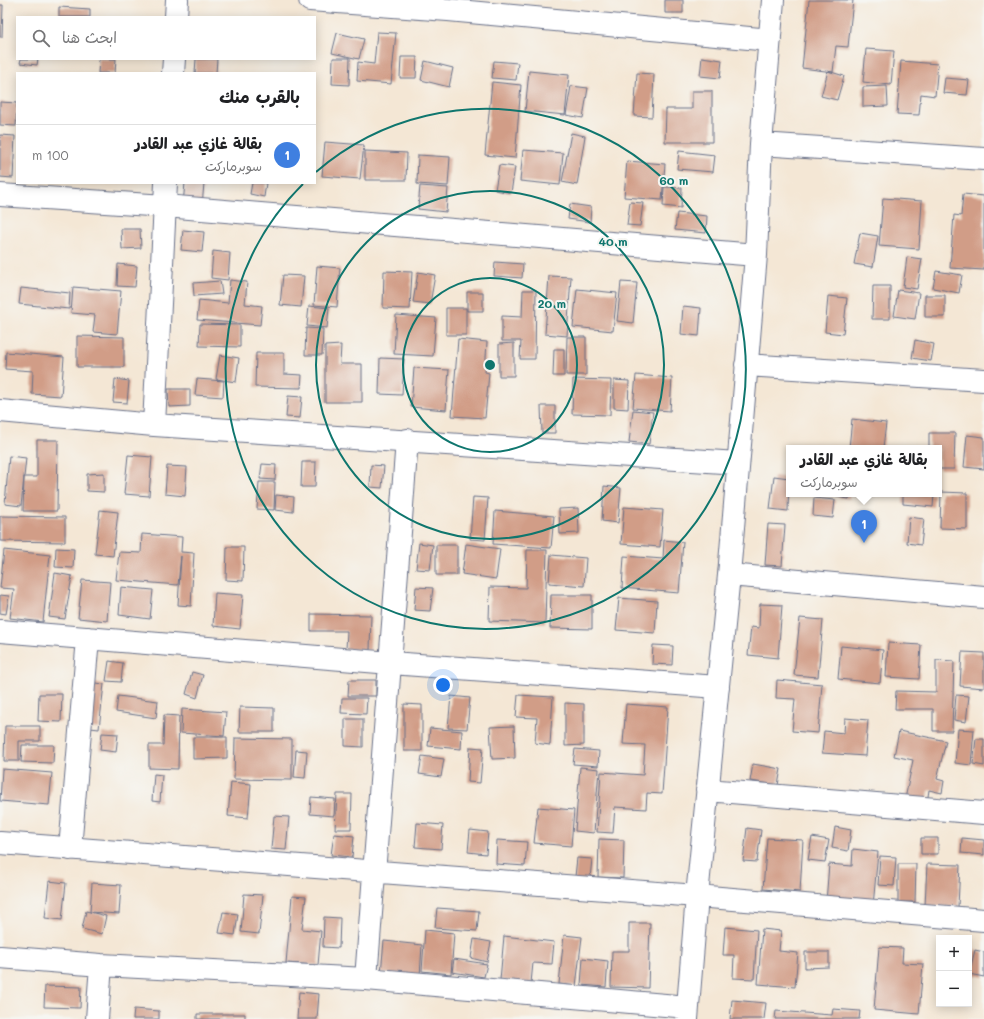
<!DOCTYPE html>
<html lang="ar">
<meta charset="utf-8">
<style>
body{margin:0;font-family:Mali,"Playpen Sans Arabic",sans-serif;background:#f6f6f6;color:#202124;direction:rtl}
.controls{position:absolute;right:12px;bottom:12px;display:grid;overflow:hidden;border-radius:0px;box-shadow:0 2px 10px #0003}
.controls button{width:36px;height:36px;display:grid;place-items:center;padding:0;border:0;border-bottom:1px solid #e0e0e0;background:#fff;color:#202124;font:20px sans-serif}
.you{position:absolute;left:443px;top:685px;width:14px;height:14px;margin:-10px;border:3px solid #fff;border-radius:50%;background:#1a73e8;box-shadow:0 0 0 6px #1a73e833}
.badge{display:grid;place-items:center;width:26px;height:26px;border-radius:50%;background:#0b8043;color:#fff;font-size:13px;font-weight:700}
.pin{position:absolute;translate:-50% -33px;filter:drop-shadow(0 1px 2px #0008)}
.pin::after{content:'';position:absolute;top:21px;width:14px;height:12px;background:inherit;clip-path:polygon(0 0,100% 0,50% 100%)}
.popup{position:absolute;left:786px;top:445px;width:156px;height:52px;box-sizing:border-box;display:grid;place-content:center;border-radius:0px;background:#fff;filter:drop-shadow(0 1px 3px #0005);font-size:13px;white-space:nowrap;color:#757577}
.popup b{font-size:15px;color:#202124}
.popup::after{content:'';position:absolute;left:50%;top:100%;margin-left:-8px;border:8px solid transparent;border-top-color:#fff}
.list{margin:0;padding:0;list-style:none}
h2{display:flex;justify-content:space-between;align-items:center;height:52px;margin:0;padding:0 16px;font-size:17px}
h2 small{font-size:13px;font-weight:400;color:#757577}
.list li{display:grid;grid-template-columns:26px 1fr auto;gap:12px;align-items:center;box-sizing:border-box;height:60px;padding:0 16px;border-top:1px solid #e0e0e0}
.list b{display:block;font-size:15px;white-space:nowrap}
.list p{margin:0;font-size:13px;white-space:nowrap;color:#757577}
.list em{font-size:13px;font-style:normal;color:#757577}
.icon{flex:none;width:22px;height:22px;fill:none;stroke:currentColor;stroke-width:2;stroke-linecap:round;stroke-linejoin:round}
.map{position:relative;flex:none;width:984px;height:1019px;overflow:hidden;direction:ltr}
.search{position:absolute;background:#fff;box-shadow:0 2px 10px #0003;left:16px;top:16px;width:300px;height:44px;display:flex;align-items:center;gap:10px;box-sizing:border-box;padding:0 14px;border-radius:0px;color:#757577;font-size:15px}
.panel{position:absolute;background:#fff;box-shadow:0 2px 10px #0003;left:16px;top:72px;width:300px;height:112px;border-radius:0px;direction:rtl}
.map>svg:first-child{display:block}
.building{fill:#d19d87}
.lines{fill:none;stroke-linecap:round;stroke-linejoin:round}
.minor-casing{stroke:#676f88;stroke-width:24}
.minor{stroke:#fff;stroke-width:22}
.ring{fill:none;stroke:#0f766e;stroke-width:2}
.centre{fill:#0f766e;stroke:#f6f6f2;stroke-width:2}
.ring-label{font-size:12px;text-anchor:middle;font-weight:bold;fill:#0f766e;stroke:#f6f6f2;stroke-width:4;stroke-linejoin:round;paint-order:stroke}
</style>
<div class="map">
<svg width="984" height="1019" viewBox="0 0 984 1019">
<rect width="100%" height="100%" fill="#f6f6f2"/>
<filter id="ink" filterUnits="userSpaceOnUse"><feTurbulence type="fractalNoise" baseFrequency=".025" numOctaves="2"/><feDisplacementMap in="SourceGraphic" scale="8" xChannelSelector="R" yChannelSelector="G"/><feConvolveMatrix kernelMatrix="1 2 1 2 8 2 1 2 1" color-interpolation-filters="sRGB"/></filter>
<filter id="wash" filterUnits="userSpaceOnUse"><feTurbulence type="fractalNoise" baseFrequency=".012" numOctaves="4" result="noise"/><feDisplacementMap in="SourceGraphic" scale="16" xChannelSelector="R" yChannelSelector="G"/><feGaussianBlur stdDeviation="0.9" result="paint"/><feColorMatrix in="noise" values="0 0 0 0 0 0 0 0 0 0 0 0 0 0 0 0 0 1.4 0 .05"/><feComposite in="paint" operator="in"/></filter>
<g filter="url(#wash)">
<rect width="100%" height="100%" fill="#f4e7d5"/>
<g id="blocks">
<!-- building -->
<path class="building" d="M665,0H683V13H665Z
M809,0H853L848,47L836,46L833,72L802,68Z
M0,5H3L2,37H0Z
M59,7L90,9V17H59Z
M377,32L396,33L391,84L357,81L358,62L374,64Z
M337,33L364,39L359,59L332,53Z
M866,49L894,51L891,85L863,82Z
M401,57H417L416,78H400Z
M702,57L722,60L720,78L700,76Z
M333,58H350L349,85L332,84Z
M21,59H38L37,65L20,63Z
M99,59H116L115,73H98Z
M196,59H217L216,73H195Z
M425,61L453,68L449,87L421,80Z
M494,61L518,63L516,80L492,78Z
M901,61L938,64L935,96L921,94L919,115L897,114Z
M529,71L569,75L565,115L525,111Z
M828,71L844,76L837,100L821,96Z
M637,73L654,74L652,117L634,116Z
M945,78L969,80L967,95L943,93Z
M492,82L521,85L515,158L485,155Z
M571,86L588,88L583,118L566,115Z
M887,86L888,106L863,107V87Z
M692,91H712V142H665L666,109H692Z
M0,102L17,103L16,126L0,125Z
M571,133L585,136L577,185L562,182Z
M0,135L15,136L13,178L0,177Z
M325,142L364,145L360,179L322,176Z
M523,150L563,153L560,185L520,181Z
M365,151L407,153L406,180H365Z
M679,151L715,155L713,172L677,169Z
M418,155L450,157L448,186L417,184Z
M627,161L665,164L662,200L624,197Z
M499,165L515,167L511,193L495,190Z
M185,183H204L202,206L183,204Z
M252,183H266L264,197L250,194Z
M420,186L448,188L446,212L418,209Z
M664,187L682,188L681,208L663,206Z
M963,194L984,196V270L950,268L954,215L961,216Z
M883,198L922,201L919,249L879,246Z
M630,202L643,203L640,226L627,225Z
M570,204L591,207L590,222L568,219Z
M677,213L707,216L706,233L675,230Z
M121,229H140L141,248L122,249Z
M183,230L204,232L202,252L181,250Z
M860,233L878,236L873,267L854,264Z
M213,251L230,253L228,280L211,278Z
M907,257L922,259L917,289L903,287Z
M495,262L523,264L522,278L494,276Z
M118,264L137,266L135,287L117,286Z
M317,266L340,268L337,307L314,305Z
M384,271L412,272L410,309L383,308Z
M936,271L962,275L959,293L933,288Z
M418,272L435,275L430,304L413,302Z
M283,275L304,276L301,307L280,305Z
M549,276L571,277L567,336L545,334Z
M230,280L247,282L245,304L262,306L260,325L197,320L199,300L228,303Z
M220,281L222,294L194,296L193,283Z
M621,282L637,283L633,323L617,321Z
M873,286H890V319H872Z
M73,287L121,291L117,334L93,332L95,315L71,313Z
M21,288L70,293L69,309L19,304Z
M577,289L617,293L613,331L573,327Z
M523,290H536L535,359H520L521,341H502V316L522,317Z
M898,290L919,293L915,319L894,316Z
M467,292H483V311H467Z
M925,295H945V317H925Z
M828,296L847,298L843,334L825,332Z
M309,306L329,308L327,328L307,326Z
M683,306L701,308L699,336L681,334Z
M446,308H466V335H446Z
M396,315L436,318L433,356L394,354Z
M200,324L240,325V347L199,346Z
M306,328L323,329L322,355H305Z
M77,336L124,337V367H77Z
M567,337H586V375H566Z
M458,339L487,342L485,372L489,373L485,418L452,416Z
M915,340L934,344L931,361L912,358Z
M514,343V376H499V344Z
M341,345L340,364H362V402H325V346Z
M554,349H564V376H553Z
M6,352L64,357L61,396L32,394L33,371L5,369Z
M256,353H284V374L302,375L301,388L255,387Z
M220,355L239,358L236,382L216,379Z
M380,358L404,359L402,395L379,394Z
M414,368L449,370L446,410L411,407Z
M636,375L672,378L670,411L633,408Z
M115,379L129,381L127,403L113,402Z
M197,379L224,381L223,397L195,395Z
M573,379L611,380L610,415L572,414Z
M614,380L629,381L628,409L614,408Z
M168,389H190V406L169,407Z
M288,396L302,397L300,418L286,417Z
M541,406H555V433H542Z
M633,410L653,412L649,444L629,442Z
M852,419L886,423L883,448H849Z
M929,433H955L954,469H939V448H929Z
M967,435L984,437V469L964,467Z
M37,440H58L57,511H23L24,477H37Z
M128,455L152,457L149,496L124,494Z
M9,456L26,458L21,506L5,504Z
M302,462H316L315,487H301Z
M262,464L276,465L275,480L260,479Z
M371,465L384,466L382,488L370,487Z
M167,466L187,467L185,496L165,494Z
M104,473V492L87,491V474Z
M774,476L789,478L788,511L770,509Z
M259,482H275L274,510L257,509Z
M604,486L621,488L618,523L602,521Z
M941,492L967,493V529L940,528Z
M838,494H850L849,499L837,497Z
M903,494H934L933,507L903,504Z
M276,495L294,497L293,512L275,510Z
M473,497L488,498L485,540L470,539Z
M814,498L835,500L833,518L813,516Z
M624,507L663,510L660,547L621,544Z
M578,508L579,533L560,534L559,509Z
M100,510L118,512L113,556L95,554Z
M495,511L554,516L551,548L493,544Z
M0,516L65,517V542L0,541Z
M909,517L924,519L921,545L907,543Z
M768,524L785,525L782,566L765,565Z
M142,534L182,537L181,552L194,553L191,606L178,605L181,556L178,585L116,580L119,552L141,553Z
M664,540L683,542L679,593L622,588L624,556L663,559Z
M419,543L433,545L430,570L416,569Z
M466,544L500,549L496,579L462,574Z
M436,545H457V575H436Z
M227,547H244L243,581L226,580Z
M56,548L74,549L73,568L55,567Z
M4,550L50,555L43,622L10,618L14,589L0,588Z
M527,550H547L545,623L489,621L490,587L526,588Z
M551,555L586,558L584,586L549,583Z
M55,573L72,576L65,619L49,617Z
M82,580L110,582L107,621L78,618Z
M121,587L153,590L150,619L119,615Z
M416,587L433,588L430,611L414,610Z
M215,593L243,595L240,629L213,626Z
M0,595L9,596L6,614L0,613Z
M551,595H592V629L550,628Z
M619,598L657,601L655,633L616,630Z
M760,604L782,605L778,658L748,655L751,627L759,628Z
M311,614L371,615L370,650L346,649L347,631H311Z
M800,618L823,620L818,677L794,675Z
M888,643L921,645L919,679L886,677Z
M653,645L673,646L672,665L652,664Z
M841,646L883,650L880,683L838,679Z
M962,652L984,653V688L960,686Z
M936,660L954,661L952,731H933V709H895L896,691L936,692Z
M109,661L123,663L121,682L106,681Z
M192,672L203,675L197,698L186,694Z
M349,680H376V696H348Z
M777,680L822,684L818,733L792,731L795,699L776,698Z
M87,682L104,684L99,729L82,727Z
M39,694H62L61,722L38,721Z
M518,695L553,697L550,745L535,743L537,718L516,717Z
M956,695L969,696L966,722L954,720Z
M118,696L158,701L156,718L116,712Z
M451,696L470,698L467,729L448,728Z
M342,698H367L366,714L341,713Z
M565,703L584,704V745L565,746Z
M404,704L422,705V751H404Z
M626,704L668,707L662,794L647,793L646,809L615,807L613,833L597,832L601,772L643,775L645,745L623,744Z
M240,707L274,708V732H239Z
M182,709L226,712L224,736L181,733Z
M164,715L179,716L178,769L149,768V745H163Z
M845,718L868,720L865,756L822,753L824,731L844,733Z
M345,719H363V747L345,746Z
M5,726H40V741H19V761H4Z
M514,726L515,758L492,759L490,727Z
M430,728L462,731L461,749L428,746Z
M958,729L974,730L971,765L955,763Z
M899,731L946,741L937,779L944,781L942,793L929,790L927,803L905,799L913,760L894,756Z
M102,733L118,734L116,752L100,750Z
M193,737H227V758L193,759Z
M235,738L292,739V780L234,779Z
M976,739H984V766L973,764Z
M22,745H54L53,763L21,762Z
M470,747L483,748L480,783L468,782Z
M575,749L599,751L598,766L573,764Z
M296,750L307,751L305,778L294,777Z
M422,756L444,759L441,777L419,774Z
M753,764L781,769L778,785L750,781Z
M580,767L599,769L594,833L575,831Z
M2,769L52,773L49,805L0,801Z
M154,774L162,775L160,802L152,801Z
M231,782L251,784L248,818L228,816Z
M337,794H352L351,829H335Z
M311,797L335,799L334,816L310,814Z
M538,807L574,810L571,846L534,843Z
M274,816L289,817L286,850L271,849Z
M417,823L443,825L441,849L415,847Z
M835,827L851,830L848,851L832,848Z
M747,828L761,830L757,862L743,861Z
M470,830L488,832L486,854L468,852Z
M334,834L354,836L352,857L331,855Z
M812,837L829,840L825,862L808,860Z
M767,838L803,840L800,892L763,889Z
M921,838H938V854H921Z
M962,838L984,840V855L961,853Z
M599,839L624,840L623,878L598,877Z
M497,840L527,842L525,866L496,864Z
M853,849L878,852L873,906L826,902L829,864L852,866Z
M880,856L896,857L894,886L878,885Z
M577,858L592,859L589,888L574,886Z
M898,864H916L915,902H898Z
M927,864L960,865L958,907L925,906Z
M49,881L66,883L62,920L45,918Z
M92,883L121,885L119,914L90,912Z
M244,894L263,895L259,934L241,932Z
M292,896L306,897L302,929L321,931L318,965L286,963Z
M437,908L479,911L477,931L435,928Z
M86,911L106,916L102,934L82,929Z
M223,912L238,914L235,935L219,933Z
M324,917L340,918L339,948L323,947Z
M629,923H650L648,988L611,987L612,951H629Z
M725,927L757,930L754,979L733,978L734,955H723Z
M762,929L781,931L779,951L798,953L795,987L758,984Z
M425,930L454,933L451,974L422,971Z
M564,935L582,937L576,986L559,984Z
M504,936L554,942L552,964L533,963L531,983L500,980Z
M474,939L491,942L487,962L471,958Z
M384,941L422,945L420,976L381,973Z
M879,947L903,948L902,963L923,964L919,1014L874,1010Z
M975,950L984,952V977L969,974Z
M805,952H829V967L805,968Z
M583,958L608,961L606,987L581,985Z
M454,959L487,964L484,977L452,972Z
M45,986L81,987L80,1008L44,1007Z
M299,992L319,994L317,1019H297Z
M732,1000L766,1003L764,1019H730Z
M134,1009L159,1011V1019H133Z
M833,1009L860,1011L859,1019H775L776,1011L832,1015Z
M197,1014H245V1019H197Z"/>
</g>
</g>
<g filter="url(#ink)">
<use href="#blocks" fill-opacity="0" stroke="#676f88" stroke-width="1"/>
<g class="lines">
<!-- minor casing -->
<g class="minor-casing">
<path id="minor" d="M310,0L448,10L770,40
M176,17L177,0
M173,73L174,59
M761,144L984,159
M0,195L165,206L756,255
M746,365L984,380
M0,411L154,425L738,463
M154,425L166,183
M729,575L984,597
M0,631L391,663L718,687
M707,790L984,813
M0,843L697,896L984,920
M70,849L88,638
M0,957L101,965L366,979L688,1007
M366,979L407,440
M97,1019L101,965
M687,1019L697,896L729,575L756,255L761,144L773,0"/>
</g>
<!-- minor -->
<use href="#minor" class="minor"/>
</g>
</g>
<!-- distance rings -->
<g class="ring">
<circle cx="490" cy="365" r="87"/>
<circle cx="490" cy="365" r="174"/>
<path d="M316 172A260 260 0 1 1 303 184"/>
</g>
<circle cx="490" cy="365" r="6" class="centre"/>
<g class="ring-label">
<text x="674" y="185">60 m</text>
<text x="613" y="246">40 m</text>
<text x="552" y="308">20 m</text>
</g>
</svg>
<div class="controls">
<button>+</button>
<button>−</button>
</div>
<div class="you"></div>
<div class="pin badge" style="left:864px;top:543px;background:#3f7fe0">1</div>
<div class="popup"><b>بقالة غازي عبد القادر</b>سوبرماركت</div>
<div class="search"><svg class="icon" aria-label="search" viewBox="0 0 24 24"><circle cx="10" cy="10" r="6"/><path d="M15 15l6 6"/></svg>ابحث هنا</div>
<section class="panel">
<h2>بالقرب منك<small></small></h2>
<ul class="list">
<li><span class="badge" style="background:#3f7fe0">1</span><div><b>بقالة غازي عبد القادر</b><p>سوبرماركت</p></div><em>100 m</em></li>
</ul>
</section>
</div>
